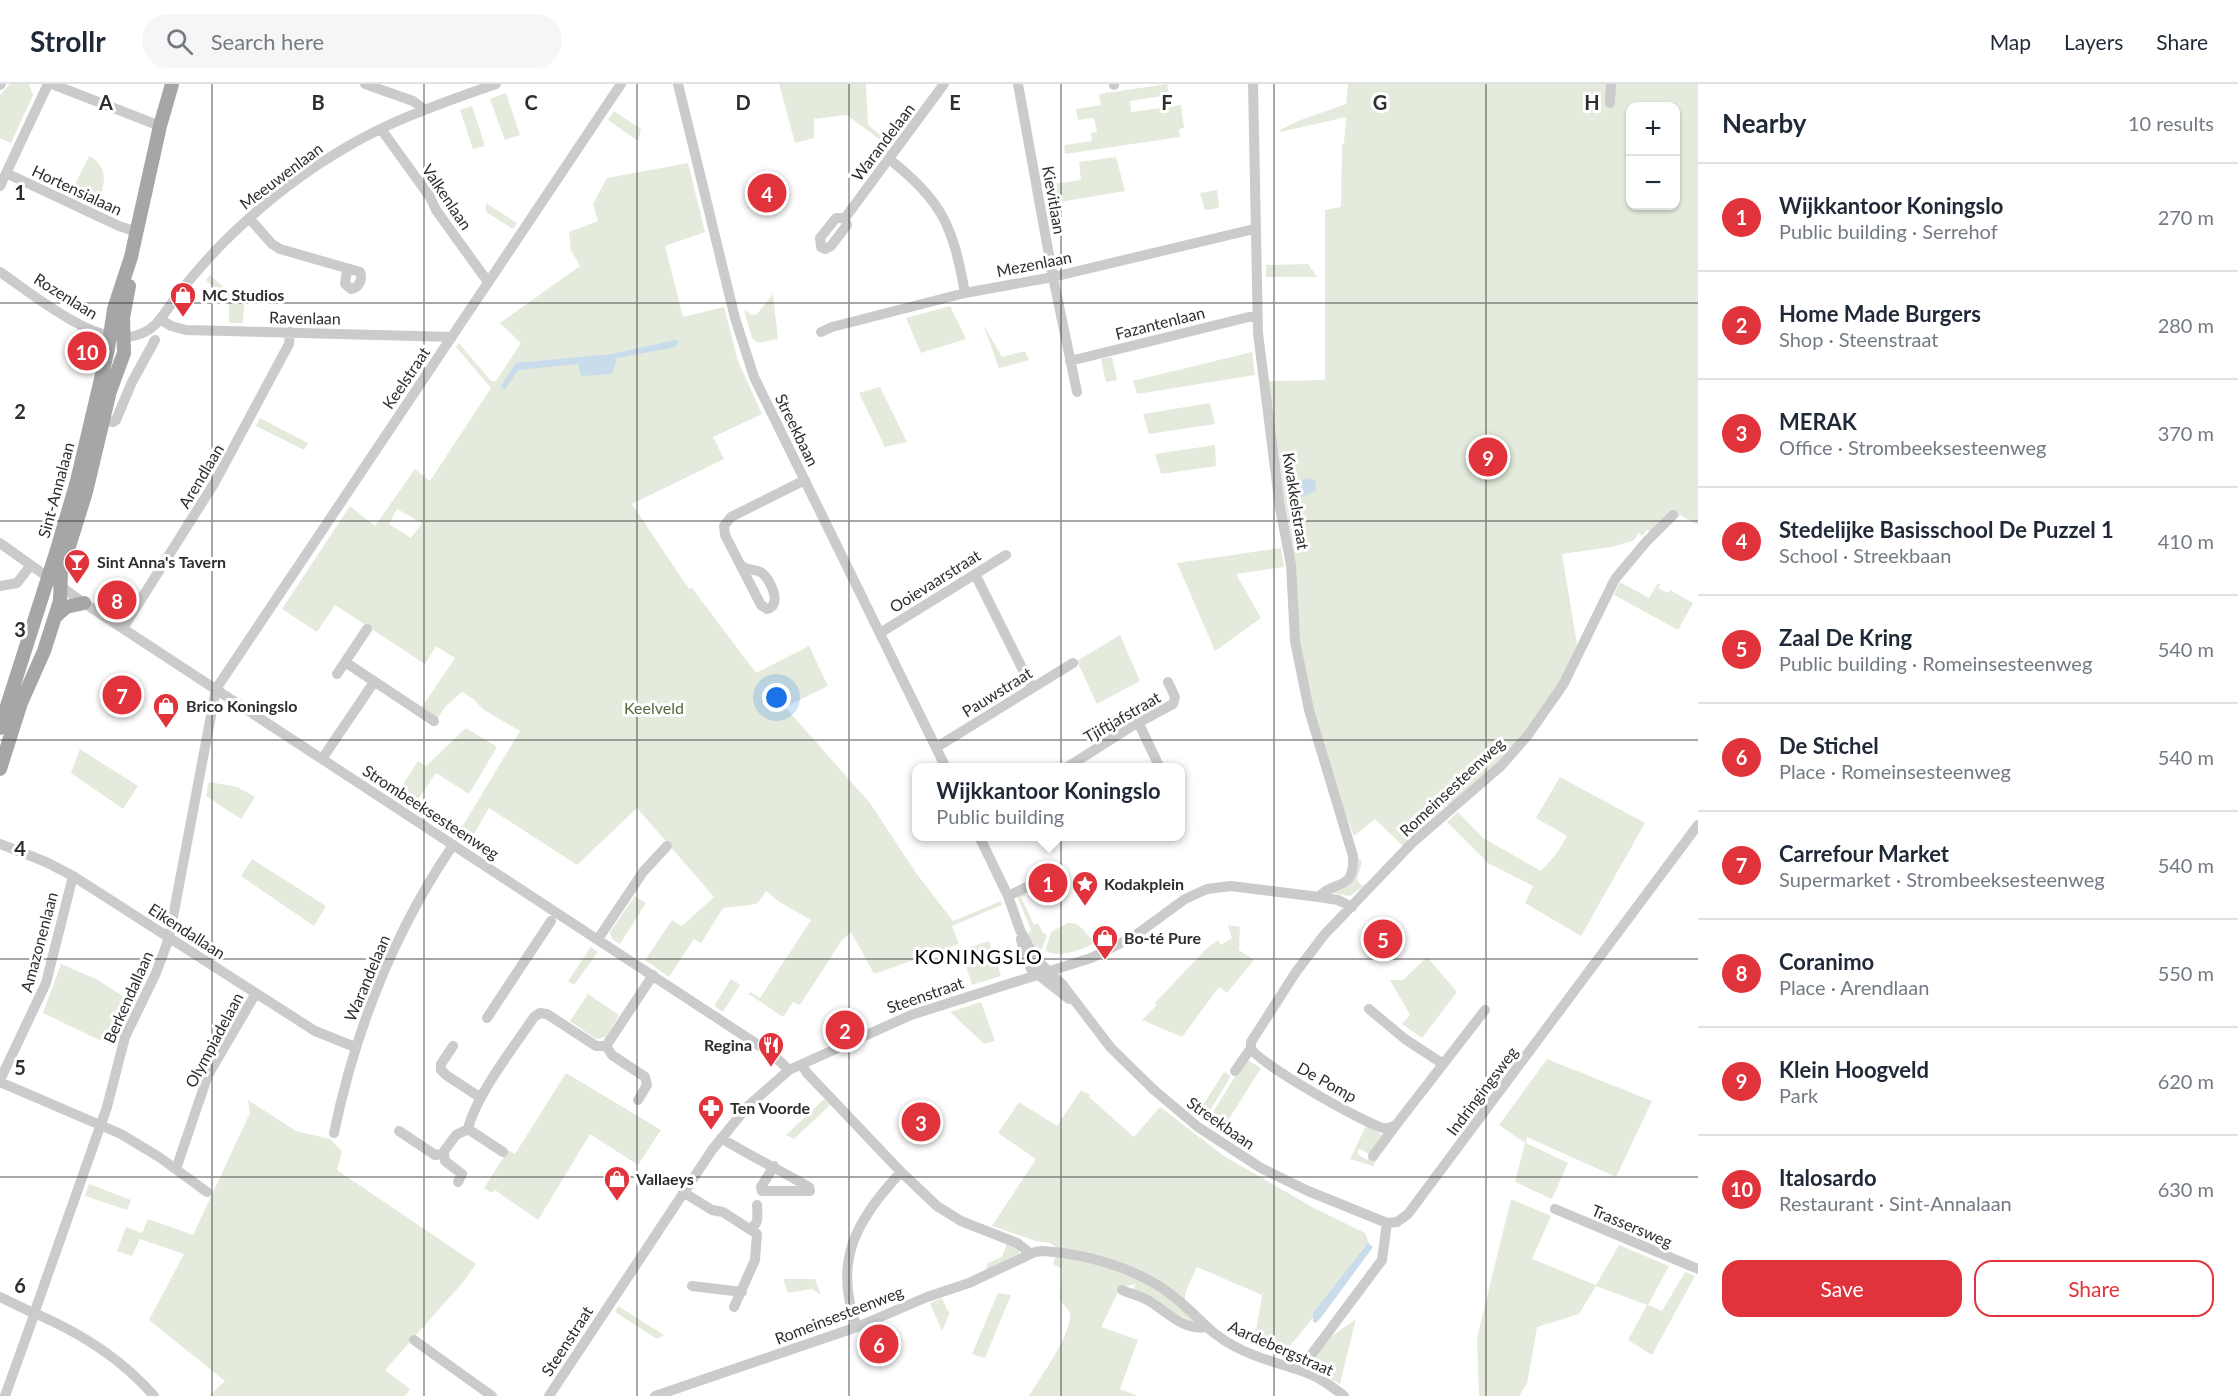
<!DOCTYPE html>
<meta charset="utf-8">
<style>
body{margin:0;font-family:Lato,sans-serif;background:#f6f6f7;color:#1f2937}
.controls{position:absolute;right:18px;top:18px;display:grid;overflow:hidden;border-radius:12px;box-shadow:0 2px 4px #0004}
.controls button{width:54px;height:54px;display:grid;place-items:center;padding:0;border:0;border-bottom:2px solid #e0e1e3;background:#fff;color:#1f2937;font:30px sans-serif}
.you{position:absolute;left:777px;top:614px;width:21px;height:21px;margin:-15px;border:4px solid #fff;border-radius:50%;background:#1a73e8;box-shadow:0 0 0 9px #1a73e833}
.badge{display:grid;place-items:center;width:39px;height:39px;border-radius:50%;background:#e1333c;color:#fff;font-size:20px;font-weight:700}
.pin{position:absolute;translate:-50% -50%;border:3px solid #fff;box-shadow:0 2px 6px #0006}
.popup{position:absolute;left:912px;top:679px;width:273px;height:78px;box-sizing:border-box;display:grid;place-content:center;border-radius:12px;background:#fff;filter:drop-shadow(0 2px 4px #0005);font-size:20px;white-space:nowrap;color:#747a83}
.popup b{font-size:22px;color:#1f2937}
.popup::after{content:'';position:absolute;left:50%;top:100%;margin-left:-12px;border:12px solid transparent;border-top-color:#fff}
.list{margin:0;padding:0;list-style:none}
h2{display:flex;justify-content:space-between;align-items:center;height:78px;margin:0;padding:0 24px;font-size:26px}
h2 small{font-size:20px;font-weight:400;color:#747a83}
.list li{display:grid;grid-template-columns:39px 1fr auto;gap:18px;align-items:center;box-sizing:border-box;height:108px;padding:0 24px;border-top:2px solid #e0e1e3}
.list b{display:block;font-size:22px;white-space:nowrap}
.list p{margin:0;font-size:20px;white-space:nowrap;color:#747a83}
.list em{font-size:20px;font-style:normal;color:#747a83}
.actions{display:flex;gap:12px;padding:18px 24px}
.actions a{flex:1;padding:14px 0;border:2px solid #e1333c;border-radius:18px;text-align:center;font-size:21px;color:#e1333c}
.actions .main{background:#e1333c;color:#fff}
.icon{flex:none;width:33px;height:33px;fill:none;stroke:currentColor;stroke-width:2;stroke-linecap:round;stroke-linejoin:round}
.map{position:relative;flex:none;width:1698px;height:1312px;overflow:hidden}
header{display:flex;align-items:center;gap:36px;box-sizing:border-box;height:84px;padding:0 30px;background:#fff;border-bottom:2px solid #e0e1e3}
header strong{font-size:28px}
nav{display:flex;gap:33px;margin-inline-start:auto;font-size:21px}
.search{width:420px;height:54px;background:#f6f6f7;display:flex;align-items:center;gap:15px;box-sizing:border-box;padding:0 21px;border-radius:33px;color:#747a83;font-size:22px}
main{display:flex}
aside{flex:1;background:#fff}
.map>svg:first-child{display:block}
.green{fill:#e4ebdc;fill-rule:evenodd}
.water{fill:#c8dceb}
.lines{fill:none;stroke-linecap:round;stroke-linejoin:round}
.minor{stroke:#cbcbcb;stroke-width:10}
.major{stroke:#a6a6a6;stroke-width:14}
.grid{fill:none;stroke:#2e2e2e;stroke-width:1.5;stroke-opacity:0.55}
.labels{text-anchor:middle;stroke-width:6;stroke-linejoin:round;paint-order:stroke}
.street-label{font-size:16px;fill:#2e2e2e;stroke:#fff}
.poi-label{font-size:16px;font-weight:bold;fill:#2e2e2e;stroke:#fff;text-anchor:start}
.park-label{font-size:16px;fill:#50693c;stroke:#fff}
.quarter-label{font-size:20px;letter-spacing:1.5px;fill:#000;stroke:#fff}
.grid-label{font-size:20px;text-anchor:middle;font-weight:bold;fill:#2e2e2e;stroke:#fff;stroke-width:6;stroke-linejoin:round;paint-order:stroke}
</style>
<header>
<strong>Strollr</strong>
<div class="search"><svg class="icon" aria-label="search" viewBox="0 0 24 24"><circle cx="10" cy="10" r="6"/><path d="M15 15l6 6"/></svg>Search here</div>
<nav><a>Map</a><a>Layers</a><a>Share</a></nav>
</header>
<main>
<div class="map">
<svg width="1698" height="1312" viewBox="0 0 1698 1312">
<rect width="100%" height="100%" fill="#fff"/>
<!-- green -->
<path class="green" d="M10,0H29L33,11L11,59L0,54V11Z
M779,0H866L868,41L887,56L884,59L847,31L814,35V54L795,59Z
M1167,0L1169,11L1130,17L1131,28L1181,21L1184,44L1179,45L1180,53L1065,70L1064,61L1092,57L1091,49L1097,48L1094,34L1078,36L1076,25L1101,21L1099,10Z
M1348,0H1698V441L1680,431L1660,451L1647,446L1642,452L1639,449L1633,457L1611,463L1562,470L1577,560L1560,599L1505,673L1450,722L1447,721L1403,762L1375,735L1354,752L1339,713L1302,588L1271,318L1269,297L1325,296V126L1341,123L1342,61L1344,60L1346,33L1280,48V46L1298,37L1346,20ZM1630,22H1676V122H1630Z
M506,9L520,51L505,56L490,15Z
M472,22L485,62L473,65L460,26Z
M614,27L641,45L638,57L608,36Z
M89,72C111,83 104,104 97,122L70,110Z
M1116,73L1125,107L1048,120L1046,101L1081,96L1079,78Z
M688,79L705,148L665,162L683,233L724,223L738,277L762,330L713,353L724,375L632,420L689,505L692,504L756,589L809,562L828,602L785,623L870,719L916,789L953,837L1001,817L1002,821L952,842L959,860L874,890L851,848L842,856L800,921L793,918L783,933L749,910L733,934L750,908L760,914L811,836L781,819L766,807L757,820L723,824L701,859L694,855L669,893L645,876L672,836L682,842L714,813L637,724L577,781L489,724L468,760L456,753L520,647L484,626L473,615L462,608L445,623L438,634L422,623L455,574L436,562L425,580L335,521L317,548L282,525L350,422L375,442L415,385L430,397L491,304L456,263L459,259L491,297H496L521,259L500,239L580,182L571,166L569,148L598,137L593,120L607,94ZM397,425L422,439L411,454L389,440Z
M1217,106L1219,124L1205,126L1200,109Z
M486,119L517,139L513,145L486,128Z
M1308,180L1317,193H1266V181Z
M210,191L232,210L245,205L243,239H229V212L225,214L206,196Z
M773,210L778,255L758,259L752,254L744,226L752,231L757,230Z
M950,222L966,255L921,269L906,234Z
M983,240L1002,273L1025,267L1029,276L999,284Z
M1252,268L1255,291L1137,310L1133,297Z
M1112,273L1117,296L1106,298L1101,275Z
M880,303L907,358L885,363L859,309Z
M1210,319L1215,340L1149,350L1143,330Z
M260,334L308,359L304,366L256,342Z
M1215,361L1216,382L1161,390L1155,370Z
M1281,464L1284,483L1236,490L1261,534L1215,567L1177,479Z
M1620,498L1649,514L1658,499L1660,500L1658,504L1668,509L1670,506L1693,519L1678,546L1614,511Z
M1120,551L1140,597L1097,620L1077,577Z
M466,644L497,663L469,710L436,689L412,724L395,713L418,677L426,682Z
M80,665L138,702L123,725L71,689Z
M1560,693L1645,739L1581,852L1525,819L1533,802L1488,779L1447,738L1458,728L1483,754L1541,787L1557,769L1567,752L1536,734Z
M209,698L237,703L255,713L241,735L206,712Z
M1358,774L1362,778L1357,796L1361,801H1366L1350,812L1332,809C1353,803 1358,796 1358,774Z
M252,775L326,822L314,842L241,792Z
M1025,809L1026,811L1021,813L1034,841L1038,839L1043,849L1047,851L1040,870L1028,850L1031,846L1018,814V812Z
M635,812L646,819L620,860L612,855L610,848Z
M1068,839C1083,838 1083,850 1094,856L1093,860C1078,867 1061,874 1045,867L1051,848Z
M1228,841L1240,843L1239,866L1254,876L1227,909L1219,903L1182,953L1142,936L1156,922L1155,919L1205,866L1218,856L1221,861L1232,854Z
M989,857L1001,892L972,901L961,866Z
M591,863L598,868L574,901L568,897Z
M1427,873L1457,908L1422,954L1402,940L1410,931L1390,896H1403Z
M61,880L96,895L131,917L112,962L43,929Z
M731,895L740,901L723,928L714,922Z
M588,910L619,931L606,953L596,955L570,937Z
M981,918L995,957L984,960L950,928Z
M1246,975L1261,984L1222,1046L1209,1038L1211,1035L1215,1037L1218,1032L1213,1028Z
M1547,975L1652,1017L1616,1093L1527,1053L1526,1059L1568,1079L1552,1115L1515,1098L1525,1059L1499,1041Z
M1224,988L1231,992L1205,1035L1198,1029Z
M566,989L661,1046L638,1081L590,1050L538,1136L495,1106L492,1109L484,1104L508,1066L515,1070Z
M1081,1006L1090,1011L1089,1013L1134,1053L1160,1023L1224,1072L1312,1123L1365,1149L1370,1162L1368,1168L1284,1269L1254,1259L1262,1211L1197,1183C1184,1212 1177,1214 1199,1241L1133,1208L1135,1200L1120,1204L1101,1243L1138,1256L1120,1305L1138,1312H1029C1038,1297 1077,1243 1069,1227C1066,1223 1062,1220 1060,1216L1062,1185L1053,1180L1058,1165L1050,1159L1036,1157L992,1142L1036,1075L998,1049L1019,1018L1057,1042Z
M824,1015L830,1021L794,1055L786,1051Z
M248,1016L296,1047L330,1055L342,1067L337,1086L476,1180L464,1197L385,1286L410,1305L405,1312H209L225,1297L149,1236L184,1170L140,1155L132,1172L117,1167L126,1143L142,1149L148,1135L193,1151L250,1029Z
M1366,1042L1385,1052L1370,1070L1359,1065L1357,1068L1359,1071L1367,1076L1372,1071L1379,1073L1373,1082L1350,1075Z
M89,1100L131,1116L127,1126L85,1112Z
M1511,1115L1551,1132L1532,1175L1596,1201L1619,1161L1669,1182L1648,1221L1662,1227L1685,1188L1695,1192L1652,1271L1628,1256L1647,1221L1596,1202L1579,1230L1537,1243L1527,1300L1519,1312H1479L1477,1254Z
M1007,1159L1019,1166V1170L985,1187L988,1179L1002,1173Z
M783,1195H815L821,1211L812,1205L788,1209Z
M998,1209L1011,1211L985,1274L972,1270Z
M942,1214L947,1226L950,1228L942,1247L930,1219Z
M618,1222L664,1251L657,1255L615,1228Z
M1356,1235L1340,1300L1311,1285V1279L1331,1253Z"/>
<!-- water -->
<path class="water" d="M676,256L678,258L676,263L617,274L612,290L583,292L581,291L578,280L518,286L505,306L501,302L516,279L611,270Z
M1309,394L1315,396L1316,406L1303,413L1296,411L1295,399Z
M1368,1159L1373,1163L1323,1231L1316,1239L1313,1238V1229Z"/>
<g class="lines">
<!-- minor -->
<path class="minor" d="M52,0L160,42
M365,0L413,17L425,26
M678,0L735,234L754,293L946,684
M1018,0L1053,193L1077,308
M1114,0V1
M1253,0L1258,249L1280,424L1291,481L1295,557L1309,626L1353,772C1355,809 1334,795 1319,813
M0,1L1,0
M1610,19L1611,0
M381,45L430,113L436,126L488,198
M889,75C943,117 953,143 965,209
M6,89L119,142L137,148
M0,102L48,0
M249,134L272,160L280,165L360,188C363,195 359,204 351,205L345,200L347,187L346,184
M845,134L847,141L831,162L825,165L821,163L820,154L836,134H845L944,0
M0,188C31,209 90,258 128,253C138,252 149,247 156,240C164,231 171,220 178,210C195,189 213,168 233,149C280,104 334,66 393,39C427,24 461,12 496,0
M160,235L171,242L186,246L452,253
M821,248L832,243L965,209L1053,193L1254,145
M1070,277L1257,231
M103,337L113,338L116,336L132,298L155,256
M0,459L84,519L772,970L789,986
M740,480C747,488 755,484 762,489C770,495 783,521 767,525L761,521L725,451L724,442L731,433L805,396
M975,490L1032,604
M0,502L17,499L31,481
M123,544L215,398L289,260L290,248
M367,545L345,578L434,637
M880,549L1006,471
M337,590L345,578
M1139,640L1160,684
M937,663L1073,579
M322,675L374,598
M1066,684L1132,642L1173,620L1175,613L1168,598
M979,752L1008,812L1020,846L1036,875L1062,900L1111,964L1154,1006L1198,1043L1261,1084L1308,1107L1387,1139L1397,1138L1408,1130L1698,741
M0,760L46,778L73,792L315,947L355,963
M1008,812L1060,787
M598,855L643,788L667,762
M1021,855L1024,869L1031,885L1069,915
M1369,925L1405,955L1443,980
M487,934L551,837
M453,962L441,980V986L446,991L481,1014
M606,962L653,891
M1251,964C1257,979 1364,1039 1383,1044C1388,1045 1391,1043 1396,1041L1485,926
M802,981L807,989L901,1088L937,1122L961,1137L1017,1159L1031,1170
M1235,987L1251,964V958L1296,888L1324,851L1412,759L1501,682L1528,651L1563,601L1615,495L1646,458L1673,431
M0,996L46,899L73,792
M0,998L121,1050L159,1073L207,1108
M468,1045L503,1068
M399,1047L435,1071L442,1070L456,1051L468,1045C476,1011 514,963 534,933L540,929L547,930L596,962H606L612,971L645,993L647,1001L638,1016
M334,1049C355,947 394,848 453,761
M721,1054C750,1072 780,1086 809,1103L810,1107H762L761,1103L774,1082
M444,1068L445,1077L462,1090L458,1098
M1373,1072L1396,1041
M176,1085L208,991L256,909
M683,1108L712,1126L723,1128L757,1150L755,1176L734,1223
M1555,1125L1698,1185
M750,1144C760,1141 757,1130 757,1121
M692,1202L742,1208
M1122,1206C1131,1210 1141,1212 1149,1217C1166,1227 1184,1247 1205,1243
M0,1213L29,1227
M36,1224L107,1023L125,953L156,889L169,854L216,605L621,0
M39,1231C82,1250 123,1276 154,1312
M857,1243C832,1177 857,1135 901,1088
M414,1256L492,1312
M1300,1286L1382,1176L1387,1139
M5,1312L33,1234
M549,1312L712,1066L747,1023L789,986L911,931L1091,874L1133,853L1185,815L1207,805L1231,802L1319,813L1338,816L1352,823
M655,1312L857,1243L927,1213L969,1199L1035,1168L1043,1167C1089,1170 1144,1186 1179,1217C1200,1234 1210,1250 1236,1263C1259,1276 1285,1280 1310,1290C1322,1295 1334,1304 1344,1312"/>
<!-- major -->
<path class="major" d="M56,532L66,523L84,519
M0,644L56,469L77,397L108,265L114,225L131,173L160,42L172,0
M0,685L21,619L44,567L60,517L61,488L86,408L110,307L124,269L123,234L129,202"/>
</g>
<!-- grid -->
<path class="grid" d="M212,0V1312M424,0V1312M637,0V1312M849,0V1312M1061,0V1312M1274,0V1312M1486,0V1312M0,219H1698M0,437H1698M0,656H1698M0,875H1698M0,1093H1698"/>
<!-- icons -->
<defs>
<g id="shop-pin" transform="scale(1.35)"><path d="M0 17L-7.5 6A9.5 9.5 0 1 1 7.5 6Z" fill="#e1333c" stroke="#fff"/><path d="M-5-2.5h2.3a2.7 3.5 0 0 1 5.4 0H5L5.5 6h-11ZM-1.5-2.5h3a1.5 2.3 0 0 0-3 0Z" fill="#fff"/></g>
<g id="bar-pin" transform="scale(1.35)"><path d="M0 17L-7.5 6A9.5 9.5 0 1 1 7.5 6Z" fill="#e1333c" stroke="#fff"/><path d="M-6-5H6L.8 .8V4.5H3.5V6h-7V4.5H-.8V.8Z" fill="#fff"/></g>
<g id="sight-pin" transform="scale(1.35)"><path d="M0 17L-7.5 6A9.5 9.5 0 1 1 7.5 6Z" fill="#e1333c" stroke="#fff"/><path d="M0-6L1.8-2.2L6-1.7L2.9 1.2L3.7 5.4L0 3.3L-3.7 5.4L-2.9 1.2L-6-1.7L-1.8-2.2Z" fill="#fff"/></g>
<g id="restaurant-pin" transform="scale(1.35)"><path d="M0 17L-7.5 6A9.5 9.5 0 1 1 7.5 6Z" fill="#e1333c" stroke="#fff"/><path d="M-5-6h1v4h1v-4h1v4h1v-4h1v5L-1.5 .5V6h-2V.5L-5-1ZM5-6V6H3V1.5H1.5Q1.5-4 5-6Z" fill="#fff"/></g>
<g id="pharmacy-pin" transform="scale(1.35)"><path d="M0 17L-7.5 6A9.5 9.5 0 1 1 7.5 6Z" fill="#e1333c" stroke="#fff"/><path d="M-2-6h4v4h4v4h-4v4h-4v-4h-4v-4h4Z" fill="#fff"/></g>
</defs>
<g fill-rule="evenodd">
<use href="#shop-pin" x="183" y="211"/>
<use href="#bar-pin" x="77" y="478"/>
<use href="#shop-pin" x="166" y="622"/>
<use href="#sight-pin" x="1085" y="800"/>
<use href="#shop-pin" x="1105" y="854"/>
<use href="#restaurant-pin" x="771" y="961"/>
<use href="#pharmacy-pin" x="711" y="1024"/>
<use href="#shop-pin" x="617" y="1095"/>
</g>
<g class="labels">
<!-- street labels -->
<g class="street-label">
<text transform="translate(883 58) rotate(-53)" y="6">Warandelaan</text>
<text transform="translate(281 92) rotate(-37)" y="6">Meeuwenlaan</text>
<text transform="translate(77 106) rotate(25)" y="6">Hortensialaan</text>
<text transform="translate(447 113) rotate(56)" y="6">Valkenlaan</text>
<text transform="translate(1054 116) rotate(80)" y="6">Kievitlaan</text>
<text transform="translate(1034 180) rotate(-11)" y="6">Mezenlaan</text>
<text transform="translate(66 212) rotate(32)" y="6">Rozenlaan</text>
<text transform="translate(305 234) rotate(1)" y="6">Ravenlaan</text>
<text transform="translate(1160 239) rotate(-14)" y="6">Fazantenlaan</text>
<text transform="translate(406 294) rotate(-56)" y="6">Keelstraat</text>
<text transform="translate(797 346) rotate(64)" y="6">Streekbaan</text>
<text transform="translate(201 392) rotate(-59)" y="6">Arendlaan</text>
<text transform="translate(56 406) rotate(-75)" y="6">Sint-Annalaan</text>
<text transform="translate(1296 417) rotate(81)" y="6">Kwakkelstraat</text>
<text transform="translate(935 497) rotate(-32)" y="6">Ooievaarstraat</text>
<text transform="translate(997 608) rotate(-32)" y="6">Pauwstraat</text>
<text transform="translate(1122 633) rotate(-30)" y="6">Tjiftjafstraat</text>
<text transform="translate(1452 703) rotate(-43)" y="6">Romeinsesteenweg</text>
<text transform="translate(431 728) rotate(33)" y="6">Strombeeksesteenweg</text>
<text transform="translate(187 847) rotate(33)" y="6">Eikendallaan</text>
<text transform="translate(39 858) rotate(-75)" y="6">Amazonenlaan</text>
<text transform="translate(367 894) rotate(-67)" y="6">Warandelaan</text>
<text transform="translate(925 911) rotate(-19)" y="6">Steenstraat</text>
<text transform="translate(128 913) rotate(-66)" y="6">Berkendallaan</text>
<text transform="translate(214 956) rotate(-62)" y="6">Olympiadelaan</text>
<text transform="translate(1327 998) rotate(29)" y="6">De Pomp</text>
<text transform="translate(1482 1007) rotate(-53)" y="6">Indringingsweg</text>
<text transform="translate(1221 1039) rotate(35)" y="6">Streekbaan</text>
<text transform="translate(1632 1142) rotate(23)" y="6">Trassersweg</text>
<text transform="translate(839 1231) rotate(-21)" y="6">Romeinsesteenweg</text>
<text transform="translate(567 1257) rotate(-57)" y="6">Steenstraat</text>
<text transform="translate(1281 1264) rotate(24)" y="6">Aardebergstraat</text>
</g>
<!-- poi labels -->
<g class="poi-label">
<text x="202" y="217">MC Studios</text>
<text x="97" y="484">Sint Anna's Tavern</text>
<text x="186" y="628">Brico Koningslo</text>
<text x="1104" y="806">Kodakplein</text>
<text x="1124" y="860">Bo-té Pure</text>
<text x="752" y="967" text-anchor="end">Regina</text>
<text x="730" y="1030">Ten Voorde</text>
<text x="636" y="1101">Vallaeys</text>
</g>
<!-- park labels -->
<g class="park-label">
<text x="654" y="630">Keelveld</text>
</g>
<!-- quarter labels -->
<g class="quarter-label">
<text x="979" y="880">KONINGSLO</text>
</g>
</g>
<g class="grid-label">
<text x="106" y="26">A</text>
<text x="318" y="26">B</text>
<text x="531" y="26">C</text>
<text x="743" y="26">D</text>
<text x="955" y="26">E</text>
<text x="1167" y="26">F</text>
<text x="1380" y="26">G</text>
<text x="1592" y="26">H</text>
<text x="20" y="116">1</text>
<text x="20" y="335">2</text>
<text x="20" y="553">3</text>
<text x="20" y="772">4</text>
<text x="20" y="991">5</text>
<text x="20" y="1209">6</text>
</g>
</svg>
<div class="controls">
<button>+</button>
<button>−</button>
</div>
<div class="you"></div>
<div class="pin badge" style="left:1048px;top:799px">1</div>
<div class="popup"><b>Wijkkantoor Koningslo</b>Public building</div>
<div class="pin badge" style="left:845px;top:946px">2</div>
<div class="pin badge" style="left:921px;top:1038px">3</div>
<div class="pin badge" style="left:767px;top:109px">4</div>
<div class="pin badge" style="left:1383px;top:855px">5</div>
<div class="pin badge" style="left:879px;top:1260px">6</div>
<div class="pin badge" style="left:122px;top:611px">7</div>
<div class="pin badge" style="left:117px;top:516px">8</div>
<div class="pin badge" style="left:1488px;top:373px">9</div>
<div class="pin badge" style="left:87px;top:267px">10</div>
</div>
<aside>
<h2>Nearby<small>10 results</small></h2>
<ul class="list">
<li><span class="badge">1</span><div><b>Wijkkantoor Koningslo</b><p>Public building · Serrehof</p></div><em>270 m</em></li>
<li><span class="badge">2</span><div><b>Home Made Burgers</b><p>Shop · Steenstraat</p></div><em>280 m</em></li>
<li><span class="badge">3</span><div><b>MERAK</b><p>Office · Strombeeksesteenweg</p></div><em>370 m</em></li>
<li><span class="badge">4</span><div><b>Stedelijke Basisschool De Puzzel 1</b><p>School · Streekbaan</p></div><em>410 m</em></li>
<li><span class="badge">5</span><div><b>Zaal De Kring</b><p>Public building · Romeinsesteenweg</p></div><em>540 m</em></li>
<li><span class="badge">6</span><div><b>De Stichel</b><p>Place · Romeinsesteenweg</p></div><em>540 m</em></li>
<li><span class="badge">7</span><div><b>Carrefour Market</b><p>Supermarket · Strombeeksesteenweg</p></div><em>540 m</em></li>
<li><span class="badge">8</span><div><b>Coranimo</b><p>Place · Arendlaan</p></div><em>550 m</em></li>
<li><span class="badge">9</span><div><b>Klein Hoogveld</b><p>Park</p></div><em>620 m</em></li>
<li><span class="badge">10</span><div><b>Italosardo</b><p>Restaurant · Sint-Annalaan</p></div><em>630 m</em></li>
</ul>
<div class="actions"><a class="main">Save</a><a>Share</a></div>
</aside>
</main>
